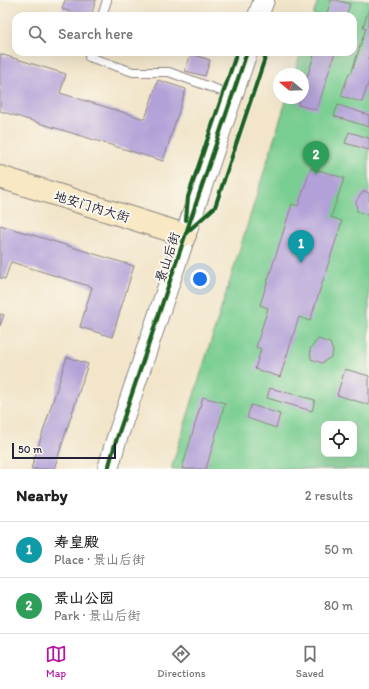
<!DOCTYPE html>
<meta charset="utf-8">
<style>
body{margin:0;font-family:Itim,"LXGW WenKai TC",sans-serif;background:#f2f2f2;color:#222}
.controls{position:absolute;right:12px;bottom:12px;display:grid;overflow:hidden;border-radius:8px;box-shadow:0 4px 16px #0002}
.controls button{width:36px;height:36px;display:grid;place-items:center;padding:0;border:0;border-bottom:1px solid #e0e0e0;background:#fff;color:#222;font:20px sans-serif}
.compass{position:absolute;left:273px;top:68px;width:36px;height:36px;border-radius:50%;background:#fff;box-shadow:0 4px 16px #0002;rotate:289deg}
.scale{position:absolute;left:12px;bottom:10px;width:104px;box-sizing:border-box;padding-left:4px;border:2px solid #22223b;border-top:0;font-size:11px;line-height:14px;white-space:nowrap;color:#22223b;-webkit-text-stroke:3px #fbf7ec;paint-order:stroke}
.you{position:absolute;left:200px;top:279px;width:14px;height:14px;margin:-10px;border:3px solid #fff;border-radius:50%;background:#1a73e8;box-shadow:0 0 0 6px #1a73e833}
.badge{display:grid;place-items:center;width:26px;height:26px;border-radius:50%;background:#b5179e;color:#fff;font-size:13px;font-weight:700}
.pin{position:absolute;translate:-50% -33px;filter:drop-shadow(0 1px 2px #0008)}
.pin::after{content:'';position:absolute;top:21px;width:14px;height:12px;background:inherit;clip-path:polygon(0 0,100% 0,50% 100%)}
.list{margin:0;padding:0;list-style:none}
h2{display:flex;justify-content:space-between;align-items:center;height:52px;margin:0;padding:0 16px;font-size:17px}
h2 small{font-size:13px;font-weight:400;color:#767676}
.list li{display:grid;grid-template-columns:26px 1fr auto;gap:12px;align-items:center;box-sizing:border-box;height:56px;padding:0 16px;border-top:1px solid #e0e0e0}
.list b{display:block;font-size:15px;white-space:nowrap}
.list p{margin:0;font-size:13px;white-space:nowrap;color:#767676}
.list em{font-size:13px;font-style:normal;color:#767676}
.icon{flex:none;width:22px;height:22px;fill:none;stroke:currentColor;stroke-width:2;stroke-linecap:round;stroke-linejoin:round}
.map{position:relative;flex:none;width:369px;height:469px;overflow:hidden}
.search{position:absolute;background:#fff;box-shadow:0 4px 16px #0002;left:12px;right:12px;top:12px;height:44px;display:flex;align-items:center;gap:10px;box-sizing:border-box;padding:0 14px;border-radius:12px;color:#767676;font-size:15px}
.sheet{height:164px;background:#fff}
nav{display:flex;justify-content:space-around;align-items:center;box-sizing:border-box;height:56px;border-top:1px solid #e0e0e0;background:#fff;font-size:11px;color:#767676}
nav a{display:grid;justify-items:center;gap:2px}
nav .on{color:#b5179e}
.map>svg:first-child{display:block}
.green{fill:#79ce91;stroke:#4e7866;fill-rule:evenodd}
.building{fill:#b2a0d8}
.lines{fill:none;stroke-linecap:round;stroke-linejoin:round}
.service-casing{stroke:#8a8482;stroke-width:10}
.tertiary-casing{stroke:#8a8482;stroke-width:22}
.secondary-casing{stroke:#8a8482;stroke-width:24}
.service{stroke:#fff;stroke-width:8}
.tertiary{stroke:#fff;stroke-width:20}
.secondary{stroke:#f8e8c3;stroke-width:22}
.cycleway-casing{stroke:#fbf7ec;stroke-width:6}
.cycleway{stroke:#1b5e20;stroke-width:4}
.labels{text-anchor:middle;stroke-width:4;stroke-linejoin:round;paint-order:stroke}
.street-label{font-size:13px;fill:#22223b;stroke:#fbf7ec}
</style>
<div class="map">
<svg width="369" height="469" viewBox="0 0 369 469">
<rect width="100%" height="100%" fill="#fbf7ec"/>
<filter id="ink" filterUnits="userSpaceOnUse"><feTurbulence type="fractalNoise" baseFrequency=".025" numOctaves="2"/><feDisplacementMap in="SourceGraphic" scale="8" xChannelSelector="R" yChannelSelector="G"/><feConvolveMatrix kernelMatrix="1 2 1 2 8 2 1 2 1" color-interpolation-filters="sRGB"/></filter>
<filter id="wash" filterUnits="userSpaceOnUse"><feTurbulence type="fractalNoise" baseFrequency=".012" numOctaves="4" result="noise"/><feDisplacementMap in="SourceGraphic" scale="16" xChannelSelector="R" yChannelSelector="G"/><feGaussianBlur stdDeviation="0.9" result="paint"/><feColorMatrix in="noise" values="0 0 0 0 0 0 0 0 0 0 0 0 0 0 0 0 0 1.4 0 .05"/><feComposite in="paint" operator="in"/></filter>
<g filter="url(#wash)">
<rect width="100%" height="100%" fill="#f2e5ca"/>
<!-- green -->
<path class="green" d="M318,0H369V469H171L287,98H303V74H294L301,52H353V16H313ZM324,424H354V454H324Z"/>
<g id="blocks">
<!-- building -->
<path class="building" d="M65,0H96L91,16H84L62,9Z
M331,0H336L350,4L346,16H326Z
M369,9V81L362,102L341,96L349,73L351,74L366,28L363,27Z
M315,52H335L317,110L298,105L300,98H303V90Z
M0,54L66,74L60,93L145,119L158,80L186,89L163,161L0,111Z
M191,54L210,60L205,76L185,71Z
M338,105L369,115V127L334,116Z
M349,132L369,138V150L345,143Z
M311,168L344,178L331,217L342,221L310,321L299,317L280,377L255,369L261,349L256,347L268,308L260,305L292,204L298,206Z
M364,191L369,193V214L368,215L357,211L356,201Z
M0,225L134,266L112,337L80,327L92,287L11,262L5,279L0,278Z
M0,314L4,315L0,326Z
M318,339L330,343L333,351L331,357L322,363L311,359L310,349Z
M67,357L88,364L54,469H31Z
M345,369L369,376V405L337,395Z
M270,388L315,400L312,411L267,398Z
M203,397L225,403L206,469H182Z
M251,405L280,414L276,428L247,418Z"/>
</g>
</g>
<g filter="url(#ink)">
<use href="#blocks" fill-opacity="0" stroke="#8a8482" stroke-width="1"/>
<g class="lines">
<!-- service casing -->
<g class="service-casing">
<path id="service" d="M102,16L107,0
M91,52L89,57L133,72H169L232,95"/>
</g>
<!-- tertiary casing -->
<g class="tertiary-casing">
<path id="tertiary" d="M258,16L264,0
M108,469L115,444L247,52"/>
</g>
<!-- secondary casing -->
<g class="secondary-casing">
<path id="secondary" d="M0,177L185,235"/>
</g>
<!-- service -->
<use href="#service" class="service"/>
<!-- tertiary -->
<use href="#tertiary" class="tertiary"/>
<!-- secondary -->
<use href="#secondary" class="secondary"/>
<!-- cycleway casing -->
<g class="cycleway-casing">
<path id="cycleway" d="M186,220L188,197L237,52
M186,233L215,207L267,52
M108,469L115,444L247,52"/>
</g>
<!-- cycleway -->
<use href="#cycleway" class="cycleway"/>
</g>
</g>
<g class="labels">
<!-- street labels -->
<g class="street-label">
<text transform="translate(92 206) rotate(17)" y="5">地安门内大街</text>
<text transform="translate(167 257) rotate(-72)" y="5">景山后街</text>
</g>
</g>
</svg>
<div class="controls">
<button><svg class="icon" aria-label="locate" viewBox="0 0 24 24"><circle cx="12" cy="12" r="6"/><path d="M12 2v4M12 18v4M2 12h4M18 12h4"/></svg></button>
</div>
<svg class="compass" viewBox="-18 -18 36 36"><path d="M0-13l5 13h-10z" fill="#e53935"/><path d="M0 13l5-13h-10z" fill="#767676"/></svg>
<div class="scale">50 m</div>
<div class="you"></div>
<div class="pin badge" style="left:301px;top:263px;background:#0f9aa8">1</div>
<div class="pin badge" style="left:316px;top:174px;background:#2e9e5b">2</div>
<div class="search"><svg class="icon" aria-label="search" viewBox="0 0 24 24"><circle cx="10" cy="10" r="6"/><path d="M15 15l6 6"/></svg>Search here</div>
</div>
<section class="sheet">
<h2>Nearby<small>2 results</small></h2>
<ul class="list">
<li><span class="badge" style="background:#0f9aa8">1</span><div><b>寿皇殿</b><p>Place · 景山后街</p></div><em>50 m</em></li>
<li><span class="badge" style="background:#2e9e5b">2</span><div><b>景山公园</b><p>Park · 景山后街</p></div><em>80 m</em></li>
</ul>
</section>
<nav>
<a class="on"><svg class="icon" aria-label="map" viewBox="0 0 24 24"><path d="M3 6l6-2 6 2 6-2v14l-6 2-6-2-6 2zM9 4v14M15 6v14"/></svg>Map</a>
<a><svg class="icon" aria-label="directions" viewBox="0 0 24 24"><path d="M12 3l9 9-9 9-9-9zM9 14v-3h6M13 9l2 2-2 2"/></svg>Directions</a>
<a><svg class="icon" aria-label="saved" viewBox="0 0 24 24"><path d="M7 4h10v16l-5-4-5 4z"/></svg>Saved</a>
</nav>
